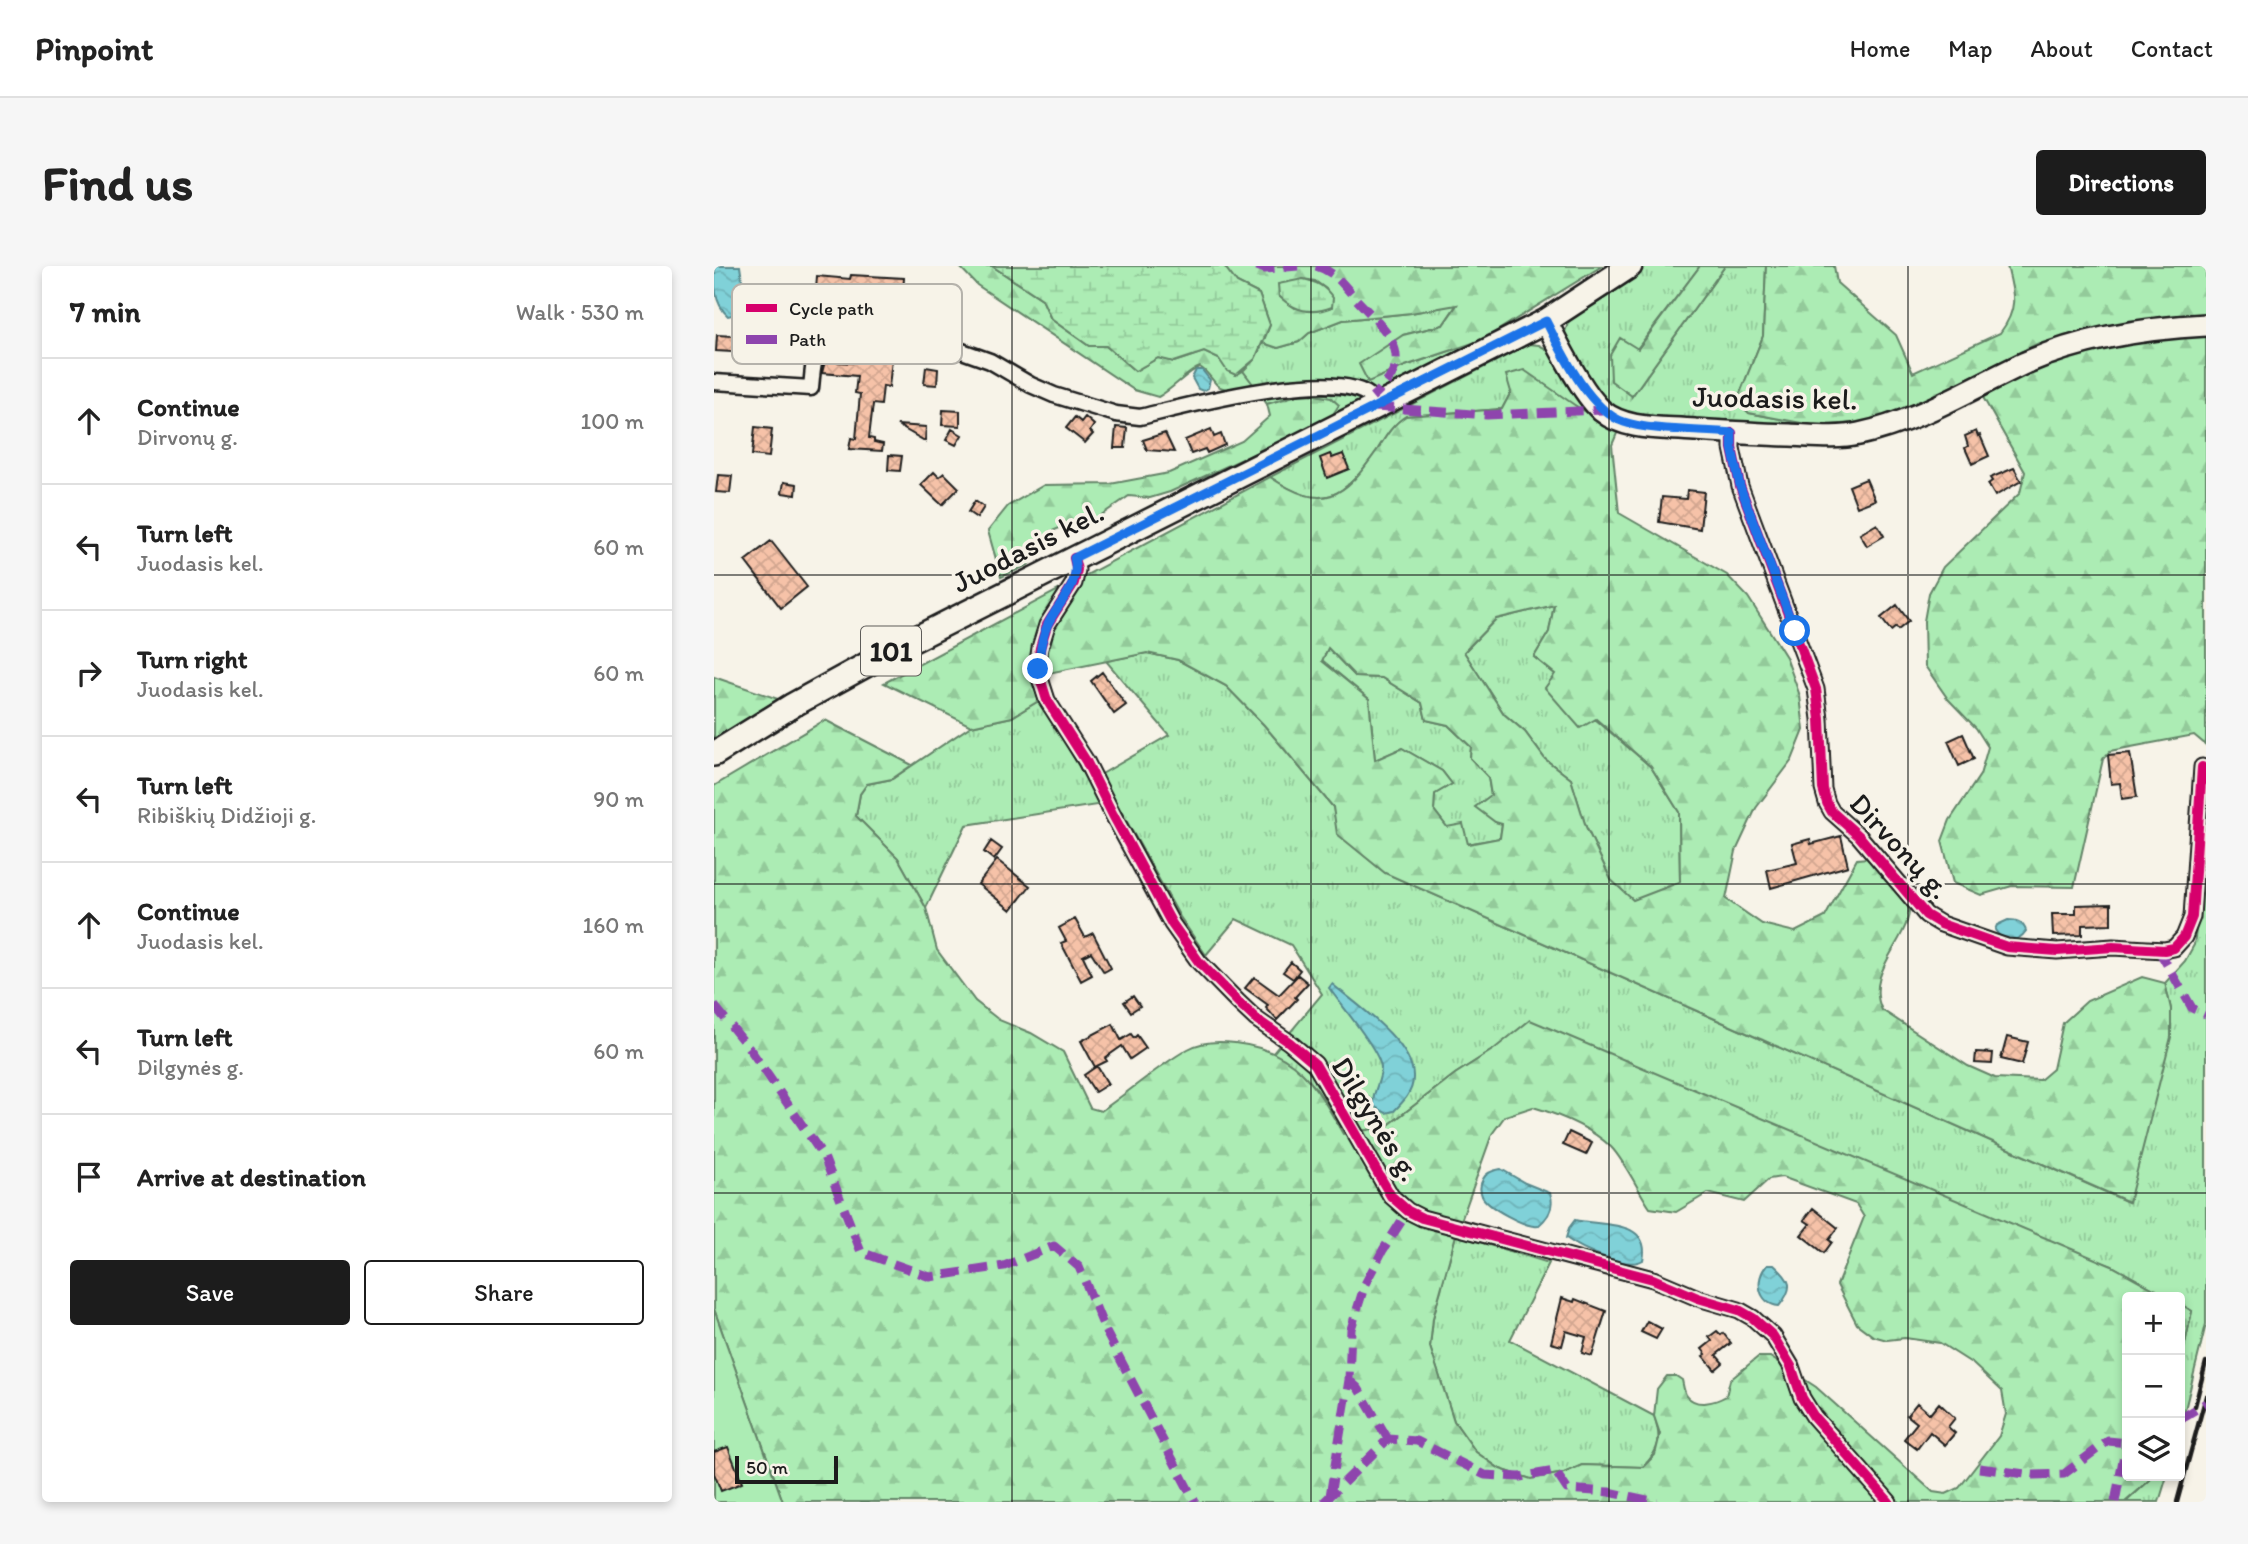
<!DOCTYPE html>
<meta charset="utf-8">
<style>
body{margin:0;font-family:Itim,sans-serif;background:#f6f6f6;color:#222}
.controls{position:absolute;right:21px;bottom:21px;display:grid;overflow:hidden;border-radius:7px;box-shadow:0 4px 10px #0003}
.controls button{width:63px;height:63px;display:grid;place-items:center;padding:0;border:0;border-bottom:2px solid #e0e0e0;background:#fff;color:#222;font:35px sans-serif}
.scale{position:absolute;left:21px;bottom:18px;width:103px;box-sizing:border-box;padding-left:7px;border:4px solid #1c1c1c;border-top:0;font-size:19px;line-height:24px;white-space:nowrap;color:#1c1c1c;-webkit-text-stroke:5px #f7f3e8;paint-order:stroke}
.stop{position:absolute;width:21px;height:21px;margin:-16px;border:5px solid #1a73e8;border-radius:50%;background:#fff}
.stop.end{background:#1a73e8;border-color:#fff;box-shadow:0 2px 7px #0008}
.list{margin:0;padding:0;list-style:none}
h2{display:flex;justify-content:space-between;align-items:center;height:91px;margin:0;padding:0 28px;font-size:30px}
h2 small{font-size:23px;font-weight:400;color:#767676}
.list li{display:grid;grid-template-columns:46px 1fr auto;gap:21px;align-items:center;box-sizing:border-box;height:126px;padding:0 28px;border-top:2px solid #e0e0e0}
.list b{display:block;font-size:26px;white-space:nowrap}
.list p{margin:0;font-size:23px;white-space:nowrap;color:#767676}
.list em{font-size:23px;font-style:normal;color:#767676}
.actions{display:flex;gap:14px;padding:21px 28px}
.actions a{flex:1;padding:16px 0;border:2px solid #1c1c1c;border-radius:7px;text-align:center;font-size:24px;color:#1c1c1c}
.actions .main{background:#1c1c1c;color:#fff}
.icon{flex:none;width:38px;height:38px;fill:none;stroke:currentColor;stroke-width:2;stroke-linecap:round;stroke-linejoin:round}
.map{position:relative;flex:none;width:1492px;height:1236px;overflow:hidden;border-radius:7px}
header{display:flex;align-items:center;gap:42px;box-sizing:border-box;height:98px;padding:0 35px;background:#fff;border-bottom:2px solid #e0e0e0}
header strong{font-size:33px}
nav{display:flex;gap:38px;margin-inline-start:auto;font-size:24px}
.intro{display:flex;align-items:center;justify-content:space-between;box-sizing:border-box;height:168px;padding:0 42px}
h1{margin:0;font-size:49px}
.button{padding:18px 32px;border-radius:7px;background:#1c1c1c;color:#fff;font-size:24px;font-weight:700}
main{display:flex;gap:42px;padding:0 42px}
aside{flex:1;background:#fff;border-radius:7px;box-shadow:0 4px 10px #0003}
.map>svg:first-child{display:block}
.grass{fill:url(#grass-tufts);stroke:#648468;stroke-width:2}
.forest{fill:url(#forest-firs);stroke:#648468;stroke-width:2;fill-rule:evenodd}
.wetland{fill:url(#wetland-marsh);stroke:#648468;stroke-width:2}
.garden{fill:#acecb4;stroke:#648468;stroke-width:2}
.water{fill:url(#water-waves);stroke:#58898d;stroke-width:2}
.building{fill:url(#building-cross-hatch);stroke:#1c1c1c;stroke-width:2}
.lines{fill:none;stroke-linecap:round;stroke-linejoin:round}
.street-casing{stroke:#1c1c1c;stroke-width:19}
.secondary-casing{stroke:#1c1c1c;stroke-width:26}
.primary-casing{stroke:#1c1c1c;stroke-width:28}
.street{stroke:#f7f3e8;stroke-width:14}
.secondary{stroke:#f7f3e8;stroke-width:21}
.primary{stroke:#f7f3e8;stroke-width:23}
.rail{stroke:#1c1c1c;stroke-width:4.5}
.quiet{stroke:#8e44ad;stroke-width:9;stroke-dasharray:18 9;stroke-linecap:butt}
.cycleway-casing{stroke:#f7f3e8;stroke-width:15}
.cycleway{stroke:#d6006c;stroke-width:10}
.route{stroke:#1a73e8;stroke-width:9}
.grid{fill:none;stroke:#1c1c1c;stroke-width:2;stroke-opacity:0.55}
.labels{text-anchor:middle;stroke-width:7;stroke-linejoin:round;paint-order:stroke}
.shield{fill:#f7f3e8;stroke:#5e5c59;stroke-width:2}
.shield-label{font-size:28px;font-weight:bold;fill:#1c1c1c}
.street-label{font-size:30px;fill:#1c1c1c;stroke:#f7f3e8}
.key{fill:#f7f3e8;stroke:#b5b2ab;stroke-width:2}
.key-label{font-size:19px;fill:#1c1c1c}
</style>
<header>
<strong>Pinpoint</strong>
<nav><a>Home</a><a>Map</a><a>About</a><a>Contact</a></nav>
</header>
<div class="intro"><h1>Find us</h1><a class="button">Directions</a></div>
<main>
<aside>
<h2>7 min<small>Walk · 530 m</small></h2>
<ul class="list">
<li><svg class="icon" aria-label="ahead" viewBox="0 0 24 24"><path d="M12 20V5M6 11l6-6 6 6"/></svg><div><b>Continue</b><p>Dirvonų g.</p></div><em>100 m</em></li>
<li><svg class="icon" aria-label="left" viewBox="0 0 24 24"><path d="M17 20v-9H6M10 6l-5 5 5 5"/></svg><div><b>Turn left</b><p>Juodasis kel.</p></div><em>60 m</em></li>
<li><svg class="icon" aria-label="right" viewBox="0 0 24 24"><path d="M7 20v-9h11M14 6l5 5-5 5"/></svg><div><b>Turn right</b><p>Juodasis kel.</p></div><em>60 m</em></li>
<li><svg class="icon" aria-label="left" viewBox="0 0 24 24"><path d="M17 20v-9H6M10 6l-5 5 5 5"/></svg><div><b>Turn left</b><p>Ribiškių Didžioji g.</p></div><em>90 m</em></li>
<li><svg class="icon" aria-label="ahead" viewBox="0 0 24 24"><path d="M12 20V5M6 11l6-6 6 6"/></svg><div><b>Continue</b><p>Juodasis kel.</p></div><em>160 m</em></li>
<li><svg class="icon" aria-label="left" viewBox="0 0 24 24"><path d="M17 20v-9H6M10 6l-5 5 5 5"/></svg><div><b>Turn left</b><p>Dilgynės g.</p></div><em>60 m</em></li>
<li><svg class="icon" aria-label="arrive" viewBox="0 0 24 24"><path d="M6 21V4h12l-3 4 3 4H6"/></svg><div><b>Arrive at destination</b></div></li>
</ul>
<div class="actions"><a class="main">Save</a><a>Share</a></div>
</aside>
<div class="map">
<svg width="1492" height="1236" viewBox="0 0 1492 1236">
<defs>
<pattern id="grass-tufts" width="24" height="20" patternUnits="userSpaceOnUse" patternTransform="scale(1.75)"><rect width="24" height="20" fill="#acecb4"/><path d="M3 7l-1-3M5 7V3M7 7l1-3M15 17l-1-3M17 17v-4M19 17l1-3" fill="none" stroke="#93ca9a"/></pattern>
<pattern id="forest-firs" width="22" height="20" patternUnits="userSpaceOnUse" patternTransform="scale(1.75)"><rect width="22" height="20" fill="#acecb4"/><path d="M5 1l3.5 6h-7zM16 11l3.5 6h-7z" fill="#93ca9a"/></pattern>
<pattern id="wetland-marsh" width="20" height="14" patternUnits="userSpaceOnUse" patternTransform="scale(1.75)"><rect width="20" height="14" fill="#acecb4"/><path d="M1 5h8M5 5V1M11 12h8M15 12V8" fill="none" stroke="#93ca9a"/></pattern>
<pattern id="water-waves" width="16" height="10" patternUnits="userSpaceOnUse" patternTransform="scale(1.75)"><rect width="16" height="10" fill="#80d1d8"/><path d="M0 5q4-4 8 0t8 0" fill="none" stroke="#6eb3b9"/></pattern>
<pattern id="building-cross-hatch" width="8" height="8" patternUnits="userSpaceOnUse" patternTransform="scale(1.75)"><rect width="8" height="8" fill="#f6c2a8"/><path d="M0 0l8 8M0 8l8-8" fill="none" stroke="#d2a690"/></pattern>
</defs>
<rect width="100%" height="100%" fill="#f7f3e8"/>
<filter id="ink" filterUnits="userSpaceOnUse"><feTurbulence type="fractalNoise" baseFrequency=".0143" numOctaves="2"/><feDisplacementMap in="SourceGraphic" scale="14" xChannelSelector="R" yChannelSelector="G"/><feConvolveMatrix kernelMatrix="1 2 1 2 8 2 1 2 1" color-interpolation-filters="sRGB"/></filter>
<g filter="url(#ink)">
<!-- grass -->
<path class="grass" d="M932,0H986L923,83L918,130L1011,0H1052L1049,70L1023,135L1035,147L1103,160L942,154L901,144L881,125L850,69L856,51Z
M743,38L729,59L689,69L653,115L691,100L768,74L616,153L590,127L553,138L529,105L541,93L549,77L564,82L585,76L595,67L629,54L697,47Z
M815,78L825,79L836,85L877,150L862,140L797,126L788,143L692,150C679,158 672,170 664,183C629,233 610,247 556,211Z
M840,339L835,366L820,391L841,408L881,453L937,501L965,546L966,616L919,635L897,614L872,561L857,513L831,493L811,466L790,448L750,386L782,353Z
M614,382L642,411L668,412L708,437L712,454L734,459L757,481L756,492L774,511L777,530L762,541L788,558L786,572L753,578L733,561L720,544L721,528L738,518L728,505L688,482L661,494L655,433L608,394Z
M433,387L464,394L512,420L550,459L619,541L624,568L671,607L1414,936L1457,743L1451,717L1471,695L1480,679L1492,587V1058L1466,1164V1101L1478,1045L1466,1038V1031H1454L1398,1000L780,783L741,808L672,861L629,868C606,826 601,813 559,787L608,728L577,679L522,653L492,689L466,651L402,536L252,559L212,642L184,592L142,550L146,528L153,518L178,513L257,460L298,451L326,434L374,516L455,469L392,395Z
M742,969L835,997L796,1074L940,1150C948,1173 946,1183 929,1201L868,1199L850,1207L817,1213L786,1203L762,1186L740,1155L716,1081L719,1052Z
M1438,1210H1453L1445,1236H1412L1436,1214Z"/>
<!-- forest -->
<path class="forest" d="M245,0H278L328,33L337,53L375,80H392L421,105L444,92L460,96L490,86L505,93L522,109L529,105L539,118C528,120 512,127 503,119C497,113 494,106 486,101C474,105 459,123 444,131L420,124L263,19Z
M510,0H888L768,74L691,100L654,116L645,98L689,69L729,59L743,39L697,47L629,54L595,67L585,76L564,82L549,77L556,59L545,28L523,17ZM589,13L601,15L612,23L581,42L565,30Z
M986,0H1011L918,130L897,115L896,89L906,72L924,83Z
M1052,0H1120L1123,17L1182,69L1199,107L1286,67C1305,42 1300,28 1293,0H1492V479L1480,469L1396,485L1389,493L1360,621L1298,620L1267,629L1239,617L1228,575L1236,554L1266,509L1274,481L1262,462L1234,433L1211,400L1210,355L1215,327L1229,301L1306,227L1311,206L1266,126L1331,97L1325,77L1174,152L1151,156L1103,160L1035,147L1023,135L1049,70Z
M810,104L862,140L904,165L898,179L905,247L1013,309L1034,331L1072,391L1086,430L1090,464L1078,494L1042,542L1022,585L1012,633L1048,658L1081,666L1111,651L1143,593L1154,592C1164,603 1185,619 1192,632C1209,664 1147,702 1168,744L1254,800L1281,812L1326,814L1339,803L1349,757L1373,735L1428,711L1451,717L1457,743V771L1415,936L671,607L623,568L619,541L550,459L512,420L464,394L433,387L334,407L326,434L298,451L257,460L170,417L556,211C610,247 629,233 664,183C672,170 679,158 692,150L788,143L797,126L792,109ZM840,339L835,366L820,391L841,408L831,422L866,462L882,453L937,501L965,546L966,616L919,634L897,614L872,561L857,513L831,493L811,466L790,448L750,386L782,353ZM614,382L642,411L668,412L708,437L712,454L734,459L757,481L756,492L774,511L777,529L761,541L781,556L788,558L786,572L754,578L749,558L733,561L720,544L721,528L738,518L728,505L688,482L661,494L655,433L608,395Z
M590,127L617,132L625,139L616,153L456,226L436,232L415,230L377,256L357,257L336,266L314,299L287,311L274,265L294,240L330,219L396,218L455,207L528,175L556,150L553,138Z
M0,411L64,433L0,475Z
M111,454L198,499L178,513L153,518L146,528L142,550L184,592L212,642L223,684L261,735L285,754L317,767L349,786L376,842L387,845C416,825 444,800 474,783C488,775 505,775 521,777C582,784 602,819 629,868L672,861L741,808L780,783L816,754L1398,1000L1454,1031H1413V1210H1438L1436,1214L1411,1236H69L0,1043V520ZM819,841C846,849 876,861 897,881C910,894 925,926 936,942L962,946L994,927L1030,936L1055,913L1068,911L1142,938L1150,951L1123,1019L1143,1058L1159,1070L1173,1074L1191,1072L1226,1077L1259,1098L1288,1125L1292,1148L1285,1170L1245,1222L1232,1228L1219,1226L1102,1121L1056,1091H1044L1016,1114L1012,1130C1002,1136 982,1142 973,1130C970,1127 969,1118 968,1114L962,1110H953L943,1123L940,1150L946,1168L941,1189L929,1201L868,1199L850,1207L817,1213L786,1203L762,1186L740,1155L716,1081L719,1052L742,969L778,868L791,850Z
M1466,1038L1478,1045L1466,1101Z"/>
<!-- wetland -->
<path class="wetland" d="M278,0H510L523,17L545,28L556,59L541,93L522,109L513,105L505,93L490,86L460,96L444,92L421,105L392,80H375L337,53L328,33Z
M589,13C603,16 611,20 619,32L618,41C598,49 580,45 565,30L564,18Z"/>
<!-- garden -->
<path class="garden" d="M0,1043L69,1236H0Z"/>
<!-- water -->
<path class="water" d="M1,0H26L28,14L39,38L36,45L14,50C0,37 0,19 1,0Z
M482,104H488L496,114L494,122L489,125L484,123L478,112Z
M1294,654C1303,654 1309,656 1312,665C1304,677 1289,677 1281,664L1283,659Z
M618,718C642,738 701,778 699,812C699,826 689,836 680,845L672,847L659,840C658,826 667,816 667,802C666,785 627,739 615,722Z
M787,903L811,917L836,927C841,941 835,951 824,960C812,962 773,941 768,930C766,925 766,918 769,913C772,907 780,904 787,903Z
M861,954C883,960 938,952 929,994C912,1004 867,983 852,972L855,962Z
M1053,999H1060C1077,1014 1081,1021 1065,1040C1044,1038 1040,1013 1053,999Z"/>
<!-- building -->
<path class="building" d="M137,9L190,12L188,39L135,35L136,25L102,23L103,10L136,13Z
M3,69L36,71L35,86H33L32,90L19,89V86L2,85Z
M139,86L178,93L175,121L169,120L167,139L159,138L155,172L160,173V176L169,178L168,185L135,183L137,172L142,173L146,128L141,127L143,110L108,107L111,95L138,97Z
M212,101L224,103L223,119L210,118Z
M229,144L246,145V160L228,159Z
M361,151L367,156L371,151L380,159L376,165L379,168L371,177L352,162Z
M183,159L212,161L211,175Z
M41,161L58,163L55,191L38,189Z
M402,161L413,162L411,182H400Z
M238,163L248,169L242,179L232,174Z
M497,163L500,171L507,168L511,179L493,187L491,183L477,188L471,174Z
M1262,165L1264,170L1266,169L1275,190L1258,198L1251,182L1254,180L1251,170Z
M451,167L460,186L433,184L429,174Z
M616,188L618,192L629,188L635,203L613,212L606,192Z
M175,189L188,190L186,205L174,204Z
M1300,202L1307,215L1281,230L1274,218L1278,215L1276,212Z
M220,206L225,211L230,207L245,222L228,239L207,219Z
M4,209L18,210L16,227L2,226Z
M1152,213L1161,234L1143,241L1135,220Z
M70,216L83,218L82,229L68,227Z
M973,224L990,226L986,263L945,256L948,231L972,233Z
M261,235L270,241L263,252L254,246Z
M1163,258L1170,270L1153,280L1146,268Z
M57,275L93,321L67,342L31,295Z
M1183,339L1195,355L1184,364L1182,361L1177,365L1167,352Z
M388,406L412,439L400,448L377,415Z
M1249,468L1260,493L1245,500L1234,475Z
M1416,487L1423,531L1408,533L1406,517L1397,518L1394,489Z
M1127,570L1134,600L1057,622L1053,604L1083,597L1078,578L1096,573L1097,578Z
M277,575L288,583L280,594L270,586Z
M283,594L316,620L297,644L264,618Z
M1397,638V658L1368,659V669L1339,670L1338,648H1362V639Z
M361,653L371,671L379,667L397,702L390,706L377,686L369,690L378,709L367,715L347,677L352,675L345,662Z
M577,696L586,704L579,713L569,706Z
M584,709L594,717L581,731L583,733L563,754L552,742L554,739L531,722L540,711L565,729Z
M419,730L426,740L417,746L410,736Z
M399,758L407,774L417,768L420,772L423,769L432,782L416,793L408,780L391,792L393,795L381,801L367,775Z
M1293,771L1314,776L1308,798L1287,793Z
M1262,786L1279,787L1278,798L1261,797Z
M383,800L394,818L381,826L370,809Z
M855,866L878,877L872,889L849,879Z
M1099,942L1124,962L1115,974L1118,976L1110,987L1087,969L1096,958L1090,954Z
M848,1032L860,1036L861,1033L892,1045L878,1090L868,1087L872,1071L852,1065L848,1080L837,1077Z
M933,1055L948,1063L942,1073L927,1066Z
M1003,1065L1007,1069L1009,1067L1017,1077L1002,1089L1009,1097L1001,1104L989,1090L992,1088L988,1083L998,1075L995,1071Z
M1203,1137L1216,1148L1225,1137L1241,1152L1234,1161L1241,1167L1231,1179L1216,1166L1203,1183L1190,1173L1203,1157L1193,1149Z
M14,1181L28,1217L7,1225L0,1207V1186Z"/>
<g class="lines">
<!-- street casing -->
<g class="street-casing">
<path id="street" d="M0,116L97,122C100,95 97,81 128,76L248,85L276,95L317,119L340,129L402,148L426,151C469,141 626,98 658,132C660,134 661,138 662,141
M1018,167V182L1026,220L1102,423L1106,453L1109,523L1113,537L1118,546L1145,570L1212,649L1227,658L1293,681L1343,685L1399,681L1450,684L1460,682L1470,671L1478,651L1488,501
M360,292L363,304L360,317L333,359L326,382L323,403L333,434L372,495L399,549L458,658L485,696L524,736L542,753L575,776L601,798L677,930L694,945L708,952L939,1013L984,1032L1025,1044L1039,1052L1059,1070L1077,1100L1088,1132L1100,1151L1175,1236"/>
</g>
<!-- secondary casing -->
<g class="secondary-casing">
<path id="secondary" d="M832,55C844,79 868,127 888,145C912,165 951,161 981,164C1012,166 1044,168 1076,169C1099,170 1123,173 1145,168C1203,156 1257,122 1311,97C1366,73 1432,62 1492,59"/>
</g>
<!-- primary casing -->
<g class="primary-casing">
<path id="primary" d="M0,488L79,439L183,382L832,55L916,0"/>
</g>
<!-- street -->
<use href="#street" class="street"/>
<!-- secondary -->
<use href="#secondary" class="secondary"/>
<!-- primary -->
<use href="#primary" class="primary"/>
<!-- rail -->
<path class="rail" d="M1481,1140L1492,1096
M1463,1236L1492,1130"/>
<!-- quiet -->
<path class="quiet" d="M543,0L551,3L584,0
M602,0C622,6 629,19 643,34C676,69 704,92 658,131
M662,141L773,149L888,144
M1444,683L1478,742L1492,748
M0,739L38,786L110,891L147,986L216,1011L290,1000L340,980L365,1001L392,1066L481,1236
M635,1114L644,1122L674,1173
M1466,1153L1492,1137
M1265,1202L1319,1209L1350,1208L1394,1175L1413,1177
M616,1230L635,1114L637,1063L651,1018L669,984L694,945
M610,1236L674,1173L703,1175L771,1209L806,1211L841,1205L853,1223L895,1226L943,1236
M1401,1236L1412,1178"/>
<!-- cycleway casing -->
<g class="cycleway-casing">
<path id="cycleway" d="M1018,167V182L1026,220L1102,423L1106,453L1109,523L1113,537L1118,546L1145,570L1212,649L1227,658L1293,681L1343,685L1399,681L1450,684L1460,682L1470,671L1478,651L1488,501
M360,292L363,304L360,317L333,359L326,382L323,403L333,434L372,495L399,549L458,658L485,696L524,736L542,753L575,776L601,798L677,930L694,945L708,952L939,1013L984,1032L1025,1044L1039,1052L1059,1070L1077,1100L1088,1132L1100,1151L1175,1236"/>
</g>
<!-- cycleway -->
<use href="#cycleway" class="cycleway"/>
</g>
</g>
<g class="lines" filter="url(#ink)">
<!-- route -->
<path class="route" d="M324,403C326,388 327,372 334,358C345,335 367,320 360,292L832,55C848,87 875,144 910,156C935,165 989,164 1018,167V182L1026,220L1081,365"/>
</g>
<!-- grid -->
<path class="grid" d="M298,0V1236M597,0V1236M895,0V1236M1194,0V1236M0,309H1492M0,618H1492M0,927H1492"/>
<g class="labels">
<!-- shield labels -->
<rect class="shield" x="147" y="360.5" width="60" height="49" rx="5"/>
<g class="shield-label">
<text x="177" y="395">101</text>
</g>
<!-- street labels -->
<g class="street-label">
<text transform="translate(1061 132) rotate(1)" y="10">Juodasis kel.</text>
<text transform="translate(314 281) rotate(-27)" y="10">Juodasis kel.</text>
<text transform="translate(1186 580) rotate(47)" y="10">Dirvonų g.</text>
<text transform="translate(662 853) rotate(58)" y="10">Dilgynės g.</text>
</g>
</g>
<!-- legend -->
<rect x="18" y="18" width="230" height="80" rx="10" class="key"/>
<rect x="32" y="38" width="31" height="8" fill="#d6006c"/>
<rect x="32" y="69" width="31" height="9" fill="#8e44ad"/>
<g class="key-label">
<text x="75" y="49">Cycle path</text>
<text x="75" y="80">Path</text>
</g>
</svg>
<div class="controls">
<button>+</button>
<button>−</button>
<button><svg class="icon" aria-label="layers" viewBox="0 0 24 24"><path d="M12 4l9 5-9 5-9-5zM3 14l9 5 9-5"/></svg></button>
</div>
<div class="scale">50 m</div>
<div class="stop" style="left:1081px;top:365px"></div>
<div class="stop end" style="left:324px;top:403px"></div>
</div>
</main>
